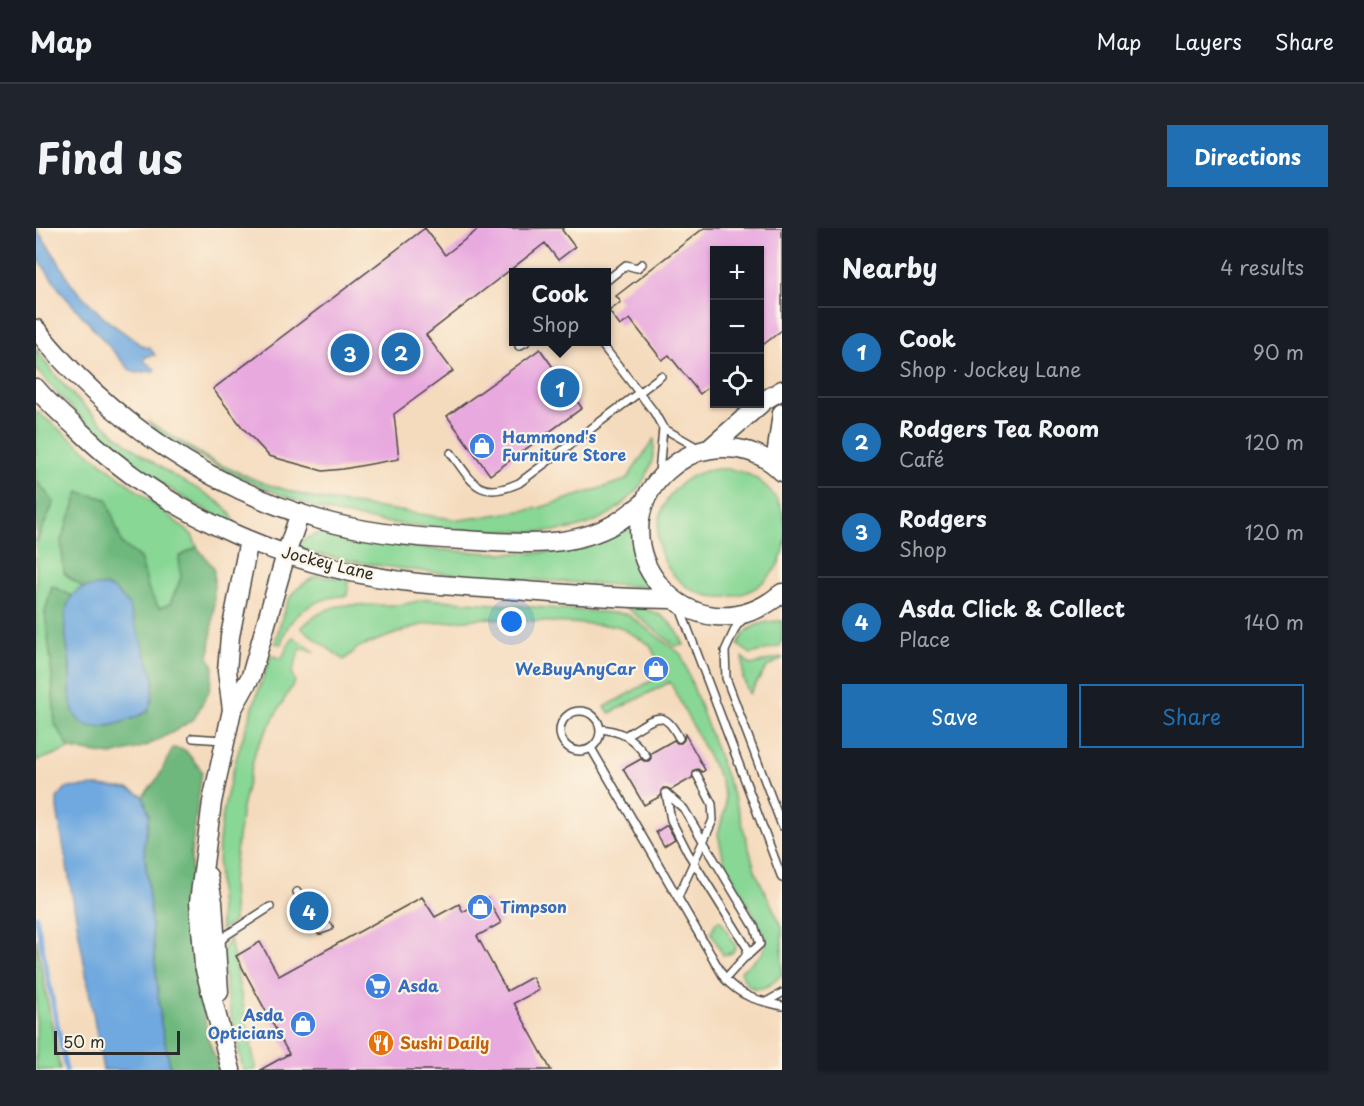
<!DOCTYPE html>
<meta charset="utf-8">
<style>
body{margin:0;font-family:"Playpen Sans",sans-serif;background:#20242c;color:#f1f3f6}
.controls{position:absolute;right:18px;top:18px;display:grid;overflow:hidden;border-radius:0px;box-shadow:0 2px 4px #0004}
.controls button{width:54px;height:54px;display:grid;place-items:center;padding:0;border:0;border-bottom:2px solid #363941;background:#171b24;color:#f1f3f6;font:30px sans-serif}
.scale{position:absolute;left:18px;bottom:15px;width:126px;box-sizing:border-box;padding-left:6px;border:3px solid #2b2b2b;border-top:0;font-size:16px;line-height:21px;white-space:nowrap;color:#2b2b2b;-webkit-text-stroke:4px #fcf5e5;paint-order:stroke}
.you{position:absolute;left:476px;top:394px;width:21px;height:21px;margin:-15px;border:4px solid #fff;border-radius:50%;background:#1a73e8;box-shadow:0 0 0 9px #1a73e833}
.badge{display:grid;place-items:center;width:39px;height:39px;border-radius:50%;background:#1f6fb2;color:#fff;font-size:20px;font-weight:700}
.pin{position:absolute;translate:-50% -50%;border:3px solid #fff;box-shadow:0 2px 6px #0006}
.popup{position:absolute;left:473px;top:40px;width:102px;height:78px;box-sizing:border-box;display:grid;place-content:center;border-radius:0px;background:#171b24;filter:drop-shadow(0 2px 4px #0005);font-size:20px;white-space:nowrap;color:#9ea1a6}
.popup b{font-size:22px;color:#f1f3f6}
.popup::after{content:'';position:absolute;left:50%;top:100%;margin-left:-12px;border:12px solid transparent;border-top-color:#171b24}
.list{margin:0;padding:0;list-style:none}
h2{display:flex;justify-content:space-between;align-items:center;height:78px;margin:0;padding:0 24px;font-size:26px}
h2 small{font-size:20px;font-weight:400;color:#9ea1a6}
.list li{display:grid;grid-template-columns:39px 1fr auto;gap:18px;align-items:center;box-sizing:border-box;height:90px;padding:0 24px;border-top:2px solid #363941}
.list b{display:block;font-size:22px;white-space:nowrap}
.list p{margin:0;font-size:20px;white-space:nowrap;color:#9ea1a6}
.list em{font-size:20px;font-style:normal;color:#9ea1a6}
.actions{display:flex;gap:12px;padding:18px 24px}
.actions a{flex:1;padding:14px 0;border:2px solid #1f6fb2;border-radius:0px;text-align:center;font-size:21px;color:#1f6fb2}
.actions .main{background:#1f6fb2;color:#fff}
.icon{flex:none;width:33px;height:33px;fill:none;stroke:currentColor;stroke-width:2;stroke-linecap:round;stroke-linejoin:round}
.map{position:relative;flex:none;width:746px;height:842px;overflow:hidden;border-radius:0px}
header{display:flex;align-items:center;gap:36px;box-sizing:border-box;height:84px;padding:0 30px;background:#171b24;border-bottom:2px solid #363941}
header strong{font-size:28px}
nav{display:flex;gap:33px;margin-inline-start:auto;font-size:21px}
.intro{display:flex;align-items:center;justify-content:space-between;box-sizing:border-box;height:144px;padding:0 36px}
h1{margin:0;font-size:42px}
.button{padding:15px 27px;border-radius:0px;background:#1f6fb2;color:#fff;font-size:21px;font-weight:700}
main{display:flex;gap:36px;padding:0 36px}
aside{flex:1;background:#171b24;border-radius:0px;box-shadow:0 2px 4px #0004}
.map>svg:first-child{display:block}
.green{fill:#88d795;stroke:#5a8160;stroke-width:1.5}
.forest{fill:#6eb87e;stroke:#4c7254;stroke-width:1.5}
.water{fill:#70a9df;stroke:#4e6a85;stroke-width:1.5}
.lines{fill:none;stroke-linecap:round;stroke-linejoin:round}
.stream{stroke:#70a9df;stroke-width:5}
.building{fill:#e8a9df}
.lane-casing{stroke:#494541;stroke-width:10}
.secondary-casing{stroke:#494541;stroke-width:21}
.lane{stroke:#fff;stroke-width:7}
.secondary{stroke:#fff;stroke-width:18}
.labels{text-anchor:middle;stroke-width:4.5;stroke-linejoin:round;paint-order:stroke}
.shop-label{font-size:16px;font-weight:bold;fill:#366cbe;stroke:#fcf5e5;text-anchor:start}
.street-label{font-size:16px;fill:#2b2b2b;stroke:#fcf5e5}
.food-label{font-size:16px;font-weight:bold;fill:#c56008;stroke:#fcf5e5;text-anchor:start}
</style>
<header>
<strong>Map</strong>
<nav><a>Map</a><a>Layers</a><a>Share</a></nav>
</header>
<div class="intro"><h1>Find us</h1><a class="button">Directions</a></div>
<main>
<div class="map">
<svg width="746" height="842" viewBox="0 0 746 842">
<rect width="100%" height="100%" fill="#fcf5e5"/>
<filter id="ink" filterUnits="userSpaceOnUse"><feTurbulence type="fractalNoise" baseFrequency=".0167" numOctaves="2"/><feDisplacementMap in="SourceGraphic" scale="12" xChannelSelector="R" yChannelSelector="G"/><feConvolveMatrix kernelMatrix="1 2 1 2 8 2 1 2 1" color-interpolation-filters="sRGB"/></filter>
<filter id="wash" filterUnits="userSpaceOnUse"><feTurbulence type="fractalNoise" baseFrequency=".008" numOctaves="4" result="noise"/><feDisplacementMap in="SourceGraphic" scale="24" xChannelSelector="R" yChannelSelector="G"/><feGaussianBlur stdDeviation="1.35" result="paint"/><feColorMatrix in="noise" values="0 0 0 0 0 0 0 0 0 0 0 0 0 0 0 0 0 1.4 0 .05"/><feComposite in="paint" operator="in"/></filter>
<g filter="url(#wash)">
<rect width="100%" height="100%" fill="#f5dbbe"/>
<!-- green -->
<path class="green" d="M0,121C25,159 57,189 93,217C106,227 121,237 135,246C151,257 196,274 199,296L190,293L143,267L96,236L61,206L21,165L0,141Z
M0,183L131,286L156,307L161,319L143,329L145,350L134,376L123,380L113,363L104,330L86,316L71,272L28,345L46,359L36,368L16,358L9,384L15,435L19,496L34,521L0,533V315L18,274L0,252Z
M113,194L176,233L227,255L277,270L424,292L503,280L590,252L618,211C621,256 577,293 535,301C514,305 489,304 467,303C408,302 348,297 290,283C280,280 270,276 260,272C223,259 187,243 153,222C140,215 119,205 113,194Z
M622 305a64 64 0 1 1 128 0a64 64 0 1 1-128 0Z
M596,296L602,338L613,359C495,351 375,350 260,321L261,316C270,310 278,306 289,304C353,317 417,326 482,325C500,324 519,325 537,322C559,318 577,307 596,296Z
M281,348L313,351L311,368C290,367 268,378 255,394C250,400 247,409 245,416L239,415C249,382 247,364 281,348Z
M391,371L591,386L645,426L700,575L720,645L746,699V746C731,763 712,769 705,743L727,725L730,715L729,707L688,633L682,606L689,581V568L684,551L634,454L574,485L569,479L629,445L613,416L582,398L451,390L389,396L375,400L323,419L308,432L265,400C298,368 317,379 358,377C369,377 380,373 391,371Z
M590,379C618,379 638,391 648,417L639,418Z
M746,393V411L744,418L715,426L702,417C708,398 728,393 746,393Z
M257,409L279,424L264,421L256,446L259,453L220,521L206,580L196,655L198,693L185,702C183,672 181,644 183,614C189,553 215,485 235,427L245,431Z
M746,429V431L731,439L713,466L707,450V430L715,437Z
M683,692L686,694L700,719L696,725L687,727L675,704L680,694Z
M0,711L24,842H0Z
M194,711L220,842H207L190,763L186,723Z"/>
<!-- forest -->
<path class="forest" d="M0,252L18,274L0,315Z
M43,264L71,271L86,316L104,330L113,363L123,380L134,376L145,350L143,329L161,319L178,340V380L173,431L178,438L173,463L158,491L137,504L110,518L75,527L34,521L19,496L15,435L9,384L16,358L36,368L31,382L35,474L63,500L112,484L56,359H46L28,345L25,312Z
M137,520L149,522L166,543L155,625L156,706L172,810L183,842H135L125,796L108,617L113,587L107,568L122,550Z"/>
<!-- water -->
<path class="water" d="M0,0L21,31L35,56L68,90L108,119H113L119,127L109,129L108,133L119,141L117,145L113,143L100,145L93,141L26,65L0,28Z
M69,358L79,362L92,376L118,450L116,472L111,484C86,496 39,516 35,472C33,460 35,448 34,436C31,414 23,388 36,368C43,357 57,359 69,358Z
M61,558L93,561L107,568L113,587L108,617L125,796L135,842H67L21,581V570L30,560Z"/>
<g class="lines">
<!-- stream -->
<path class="stream" d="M0,688L30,842"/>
</g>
<g id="blocks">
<!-- building -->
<path class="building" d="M389,0L409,27L444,0H528L526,2L539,19L522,32L509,15L390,107L417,143L358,186L363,231L307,241L287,243L233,228L206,199L177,161Z
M668,0H746V102L723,120V22H678V155L664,166L633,127L626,132L594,91L584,98L573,83L585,74L580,68Z
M504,121L546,180L454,247L411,188Z
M649,506L669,542L666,544L662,541L658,542L656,550L635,562L631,560H627L625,568L608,577L587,541L605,531L608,533H613L615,530V525L638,512L641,515H645L648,512Z
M631,597L639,611L628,618L620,604Z
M386,669L399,689L423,676L427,684L451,670L465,695L441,708L471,763L496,749L503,762L478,775L515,842H224L253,826L200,728L224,714L243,748Z
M275,672L283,686L281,687L278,685H273L270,694L262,680L271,681L273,673Z"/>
</g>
</g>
<g filter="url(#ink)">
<use href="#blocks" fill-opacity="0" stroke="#494541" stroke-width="1.5"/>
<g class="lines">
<!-- lane casing -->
<g class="lane-casing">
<path id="lane" d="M570,53L590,37L601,40L606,36
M564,114L618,184L627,200L662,220
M483,118L490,114
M415,225C437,255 443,273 483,255L625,148
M623,245L627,200
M644,380L746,650
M709,389L700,399L689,423L690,450L746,598
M524 503a20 20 0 1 1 40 0a20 20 0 1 1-40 0Z
M564,501C586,503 597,510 610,528
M590,507C616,493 626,476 643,510
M157,510L187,512
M555,520L689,751C707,770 721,772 746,778
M630,565L635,592L652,625L712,721L709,729L689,751
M630,565L648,581L719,700L724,716L710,729
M261,664L268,676
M642,669L677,592L676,576L661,547
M276,690L284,702L293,699
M182,715L192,706L234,679
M730,774L746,765"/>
</g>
<!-- secondary casing -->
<g class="secondary-casing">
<path id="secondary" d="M0,101C69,190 173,259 281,291C329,305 379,310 429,312C479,315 534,322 580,295C590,289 599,281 609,274
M0,160C13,176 30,190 45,204C136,292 258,341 382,355C414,358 446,360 477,362C530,366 583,371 636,371
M673,221L729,172L746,162
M739,236L746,185
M746,244C727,224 701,217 675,221C658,223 643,232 631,243C553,313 654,441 746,365
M196,482L191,443L194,408L213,312
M172,648L177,674L183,764
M195,842L168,738L163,674L176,574L196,482L215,448L250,326L264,285"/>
</g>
<!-- lane -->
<use href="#lane" class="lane"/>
<!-- secondary -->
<use href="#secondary" class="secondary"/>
</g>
</g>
<!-- icons -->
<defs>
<g id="shop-disc" transform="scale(1.35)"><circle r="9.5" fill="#3f7fe0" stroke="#fcf5e5"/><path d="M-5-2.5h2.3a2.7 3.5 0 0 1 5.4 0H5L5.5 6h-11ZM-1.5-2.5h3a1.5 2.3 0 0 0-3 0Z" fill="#fff"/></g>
<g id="supermarket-disc" transform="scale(1.35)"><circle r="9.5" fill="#3f7fe0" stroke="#fcf5e5"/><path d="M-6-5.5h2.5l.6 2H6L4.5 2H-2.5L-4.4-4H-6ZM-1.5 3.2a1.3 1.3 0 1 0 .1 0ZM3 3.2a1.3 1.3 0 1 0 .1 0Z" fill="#fff"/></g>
<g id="restaurant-disc" transform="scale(1.35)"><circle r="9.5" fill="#e8710a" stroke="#fcf5e5"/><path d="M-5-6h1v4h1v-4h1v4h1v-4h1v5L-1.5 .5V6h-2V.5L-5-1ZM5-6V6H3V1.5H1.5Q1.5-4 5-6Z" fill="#fff"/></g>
</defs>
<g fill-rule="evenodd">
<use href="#shop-disc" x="446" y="218"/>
<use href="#shop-disc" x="620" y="441"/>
<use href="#shop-disc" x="444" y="679"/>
<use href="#supermarket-disc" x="342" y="758"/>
<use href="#shop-disc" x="267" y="796"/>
<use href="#restaurant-disc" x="345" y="815"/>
</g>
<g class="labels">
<!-- shop labels -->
<g class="shop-label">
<text x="466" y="215">Hammond's<tspan x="466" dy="18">Furniture Store</tspan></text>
<text x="600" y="447" text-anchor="end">WeBuyAnyCar</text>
<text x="464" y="685">Timpson</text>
<text x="362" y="764">Asda</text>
<text x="248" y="793" text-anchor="end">Asda<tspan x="248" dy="18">Opticians</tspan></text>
</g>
<!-- street labels -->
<g class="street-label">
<text transform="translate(292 335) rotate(14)" y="6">Jockey Lane</text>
</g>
<!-- food labels -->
<g class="food-label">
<text x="364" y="821">Sushi Daily</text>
</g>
</g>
</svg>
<div class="controls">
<button>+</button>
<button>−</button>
<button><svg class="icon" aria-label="locate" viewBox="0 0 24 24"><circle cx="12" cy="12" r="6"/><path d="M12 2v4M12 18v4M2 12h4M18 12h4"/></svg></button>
</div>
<div class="scale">50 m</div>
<div class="you"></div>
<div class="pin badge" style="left:524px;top:160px">1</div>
<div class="popup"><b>Cook</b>Shop</div>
<div class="pin badge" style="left:365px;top:124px">2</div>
<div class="pin badge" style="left:314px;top:125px">3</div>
<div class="pin badge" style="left:273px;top:683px">4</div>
</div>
<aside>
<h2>Nearby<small>4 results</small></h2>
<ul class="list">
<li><span class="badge">1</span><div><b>Cook</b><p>Shop · Jockey Lane</p></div><em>90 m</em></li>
<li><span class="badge">2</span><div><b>Rodgers Tea Room</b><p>Café</p></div><em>120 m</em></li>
<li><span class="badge">3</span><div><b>Rodgers</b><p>Shop</p></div><em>120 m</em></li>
<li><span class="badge">4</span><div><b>Asda Click &amp; Collect</b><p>Place</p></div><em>140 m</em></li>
</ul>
<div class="actions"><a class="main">Save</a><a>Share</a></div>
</aside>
</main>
